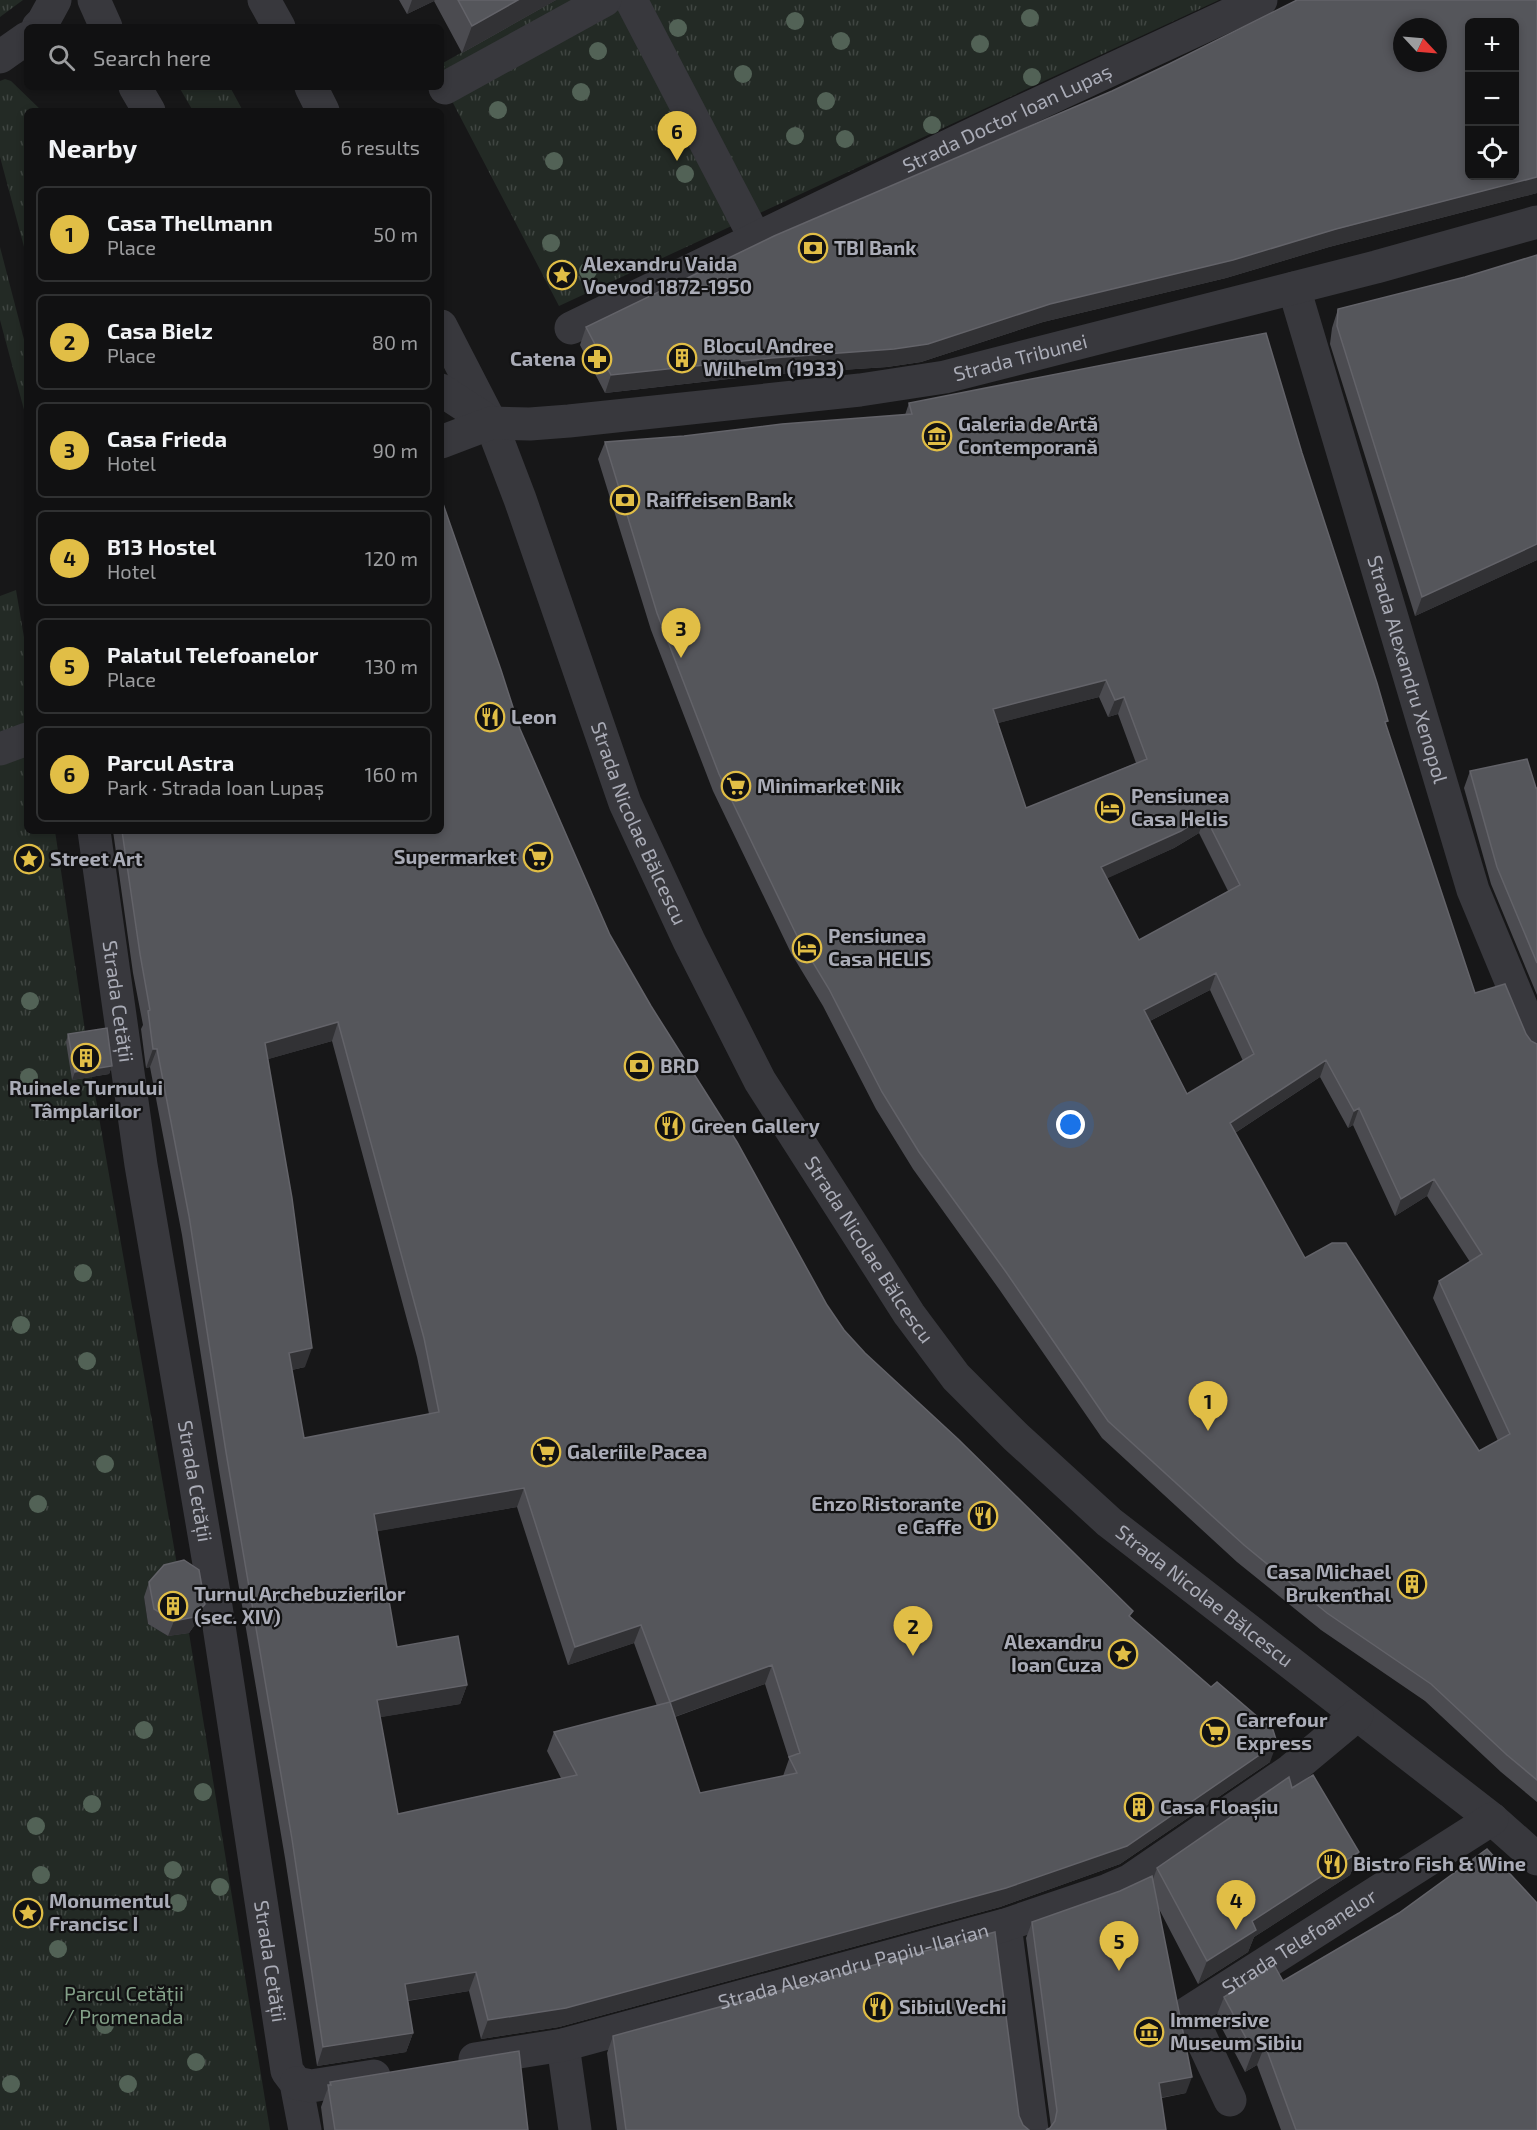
<!DOCTYPE html>
<meta charset="utf-8">
<style>
body{margin:0;font-family:"Exo 2",sans-serif;background:#1e1f20;color:#f1f3f6}
.controls{position:absolute;right:18px;top:18px;display:grid;overflow:hidden;border-radius:9px;box-shadow:0 3px 9px #0003}
.controls button{width:54px;height:54px;display:grid;place-items:center;padding:0;border:0;border-bottom:2px solid #303132;background:#111112;color:#f1f3f6;font:30px sans-serif}
.compass{position:absolute;left:1393px;top:18px;width:54px;height:54px;border-radius:50%;background:#111112;box-shadow:0 3px 9px #0003;rotate:116deg}
.you{position:absolute;left:1071px;top:1125px;width:21px;height:21px;margin:-15px;border:4px solid #fff;border-radius:50%;background:#1a73e8;box-shadow:0 0 0 9px #1a73e833}
.badge{display:grid;place-items:center;width:39px;height:39px;border-radius:50%;background:#e1be46;color:#111;font-size:20px;font-weight:700}
.pin{position:absolute;translate:-50% -50px;filter:drop-shadow(0 2px 3px #0008)}
.pin::after{content:'';position:absolute;top:32px;width:21px;height:18px;background:inherit;clip-path:polygon(0 0,100% 0,50% 100%)}
.list{margin:0;padding:0;list-style:none}
h2{display:flex;justify-content:space-between;align-items:center;height:78px;margin:0;padding:0 24px;font-size:26px}
h2 small{font-size:20px;font-weight:400;color:#9c9d9f}
.list li{display:grid;grid-template-columns:39px 1fr auto;gap:18px;align-items:center;box-sizing:border-box;height:96px;margin:0 12px 12px;padding:0 12px;border:2px solid #303132;border-radius:9px}
.list b{display:block;font-size:22px;white-space:nowrap}
.list p{margin:0;font-size:20px;white-space:nowrap;color:#9c9d9f}
.list em{font-size:20px;font-style:normal;color:#9c9d9f}
.icon{flex:none;width:33px;height:33px;fill:none;stroke:currentColor;stroke-width:2;stroke-linecap:round;stroke-linejoin:round}
.map{position:relative;flex:none;width:1537px;height:2130px;overflow:hidden}
.search{position:absolute;background:#111112;box-shadow:0 3px 9px #0003;left:24px;top:24px;width:420px;height:66px;display:flex;align-items:center;gap:15px;box-sizing:border-box;padding:0 21px;border-radius:9px;color:#9c9d9f;font-size:22px}
.panel{position:absolute;background:#111112;box-shadow:0 3px 9px #0003;left:24px;top:108px;width:420px;height:726px;border-radius:9px}
.map>svg:first-child{display:block}
.grass{fill:url(#grass-tufts)}
.lines{fill:none;stroke-linecap:round;stroke-linejoin:round}
.minor{stroke:#38383d;stroke-width:33}
.tree{fill:#526256}
.wall{fill:#4b4b50;fill-rule:evenodd}
.shaded-wall{fill:#323235}
.building{fill:#55565b;stroke:#636369;stroke-width:1.5;fill-rule:evenodd}
.labels{text-anchor:middle;stroke-width:4.5;stroke-linejoin:round;paint-order:stroke}
.street-label{font-size:20px;fill:#aaacb7;stroke:#121213}
.poi-label{font-size:20px;font-weight:bold;fill:#aaacb7;stroke:#121213;text-anchor:start}
.park-label{font-size:20px;fill:#83a088;stroke:#121213}
</style>
<div class="map">
<svg width="1537" height="2130" viewBox="0 0 1537 2130">
<defs>
<pattern id="grass-tufts" width="24" height="20" patternUnits="userSpaceOnUse" patternTransform="scale(1.5)"><rect width="24" height="20" fill="#232a25"/><path d="M3 7l-1-3M5 7V3M7 7l1-3M15 17l-1-3M17 17v-4M19 17l1-3" fill="none" stroke="#404642"/></pattern>
</defs>
<rect width="100%" height="100%" fill="#171718"/>
<!-- grass -->
<path class="grass" d="M0,0H23L0,17Z
M556,0H1219L559,306L441,80V64Z
M5,79L11,81L42,111H27V258L0,157V81Z
M179,87H230L243,111H193Z
M0,247L27,351V421L0,320Z
M16,590L27,655V831H55L92,1077L179,1576L144,1597L148,1624L168,1636L189,1633L270,2130H0V596Z"/>
<g class="lines">
<!-- minor -->
<g class="minor">
<path d="M94,0L106,27"/>
<path d="M264,0L279,27"/>
<path d="M631,0L755,238"/>
<path d="M38,27L43,22L55,0"/>
<path d="M0,57L27,38"/>
<path d="M135,87L149,111"/>
<path d="M311,87L323,111"/>
<path d="M445,88L605,0"/>
<path id="s1" d="M1294,288L1473,890L1537,1044"/>
<path id="s2" d="M441,326L491,423L520,499L625,803L689,941L760,1081L909,1314L956,1377L1016,1437L1109,1522L1492,1819L1537,1859"/>
<path id="s3" d="M571,328L977,132L1261,0"/>
<path d="M441,390L490,422"/>
<path id="s4" d="M441,442L491,423L530,424L569,421L860,390L945,377L1376,267L1537,222"/>
<path d="M0,749L27,739"/>
<path id="s5" d="M94,831L141,1165L213,1587L287,2071L296,2083L305,2130"/>
<path d="M1005,1925L1032,2130"/>
<path d="M563,2045L575,2130"/>
<path id="s6" d="M475,2059L563,2045L1005,1925L1108,1890L1129,1881L1291,1770L1357,1715"/>
<path d="M296,2083L311,2086L374,2076"/>
<path id="s7" d="M1230,2100L1189,2012L1492,1819"/>
</g>
</g>
<!-- trees -->
<g class="tree">
<circle cx="1030" cy="18" r="9"/>
<circle cx="795" cy="21" r="9"/>
<circle cx="678" cy="28" r="9"/>
<circle cx="841" cy="41" r="9"/>
<circle cx="980" cy="44" r="9"/>
<circle cx="598" cy="51" r="9"/>
<circle cx="743" cy="74" r="9"/>
<circle cx="1032" cy="77" r="9"/>
<circle cx="581" cy="92" r="9"/>
<circle cx="826" cy="101" r="9"/>
<circle cx="498" cy="110" r="9"/>
<circle cx="932" cy="125" r="9"/>
<circle cx="795" cy="136" r="9"/>
<circle cx="845" cy="139" r="9"/>
<circle cx="554" cy="161" r="9"/>
<circle cx="685" cy="174" r="9"/>
<circle cx="551" cy="243" r="9"/>
<circle cx="588" cy="271" r="9"/>
<circle cx="30" cy="1001" r="9"/>
<circle cx="29" cy="1077" r="9"/>
<circle cx="83" cy="1273" r="9"/>
<circle cx="21" cy="1325" r="9"/>
<circle cx="87" cy="1361" r="9"/>
<circle cx="105" cy="1464" r="9"/>
<circle cx="38" cy="1504" r="9"/>
<circle cx="144" cy="1730" r="9"/>
<circle cx="203" cy="1792" r="9"/>
<circle cx="92" cy="1804" r="9"/>
<circle cx="36" cy="1826" r="9"/>
<circle cx="173" cy="1870" r="9"/>
<circle cx="41" cy="1875" r="9"/>
<circle cx="220" cy="1887" r="9"/>
<circle cx="178" cy="1903" r="9"/>
<circle cx="58" cy="1949" r="9"/>
<circle cx="105" cy="2025" r="9"/>
<circle cx="196" cy="2062" r="9"/>
<circle cx="11" cy="2084" r="9"/>
<circle cx="128" cy="2084" r="9"/>
</g>
<!-- wall -->
<path class="wall" d="M399,0H556L462,53L434,1L407,14Z
M1537,0V193L1329,247L1226,278L1043,322L921,362L887,367L764,375L605,393L580,345L586,327Z
M1338,309L1537,560L1415,616L1330,344L1332,328Z
M909,403L1302,453L1386,726L1475,993L1526,1034L1531,1041L1537,1044V1802L1501,1772L1425,1701L1321,1630L1237,1562L1102,1438L999,1289L913,1169L876,1109L823,1006L791,953L713,791L651,630L598,459L605,442L684,436L905,415ZM1099,697L1108,717L1118,714L1136,763L1026,808L998,723ZM1199,833L1228,891L1139,940L1107,878L1174,848ZM1210,990L1243,1061L1187,1094L1150,1021ZM1320,1077L1348,1128L1353,1125L1395,1216L1427,1196L1470,1262L1439,1281L1433,1298L1498,1441L1479,1451L1305,1258L1235,1133Z
M520,729L610,935L651,1006L827,1305L844,1330L865,1353L1131,1617L1270,1762L1120,1864L1000,1907L559,2027L481,2039L469,1991L408,2001L413,2033L406,2052L317,2066L285,1858L219,1470L182,1235L150,1067L146,1068L141,1029L143,1025L133,973L113,831H441ZM332,1041L417,1357L429,1414L304,1438L292,1370L305,1367L268,1059ZM517,1507L568,1665L634,1643L657,1706L554,1732L547,1751L561,1778L398,1814L380,1717L460,1704L467,1685L397,1647L377,1531ZM765,1684L789,1759L783,1776L700,1793L675,1717Z
M1470,771L1537,788V995L1491,884L1464,788Z
M68,1034L112,1066L109,1074L72,1080L66,1042Z
M149,1582L205,1604L199,1619L189,1633L168,1636L148,1624L144,1597Z
M1292,1788L1359,1852L1350,1875L1254,1937L1248,1952L1198,1984L1159,1909L1186,2093L1162,2098L1050,2128L1051,2127L1026,1938L1032,1922L1120,1891L1153,1879L1157,1868Z
M1283,1981L1537,2130H1281L1257,2065L1245,2072L1216,2017L1224,1997Z
M613,2036L1019,2116L1023,2125L1029,2130H617L607,2053Z
M330,2082L528,2130H324L321,2107Z"/>
<!-- shaded-wall -->
<path class="shaded-wall" d="M412,0H435L434,1L407,14Z
M518,0H556L462,53L472,26Z
M1537,177V193L1329,247L1226,278L1043,322L921,362L887,367L764,375L605,393L611,375L1050,304Z
M1537,544V560L1415,616L1422,597Z
M1106,680L1099,697L987,726L993,709Z
M1124,697L1118,714L1108,717L1115,700Z
M1205,816L1199,833L1174,848L1095,884L1101,867Z
M1216,973L1210,990L1138,1027L1144,1010Z
M338,1022L332,1041L258,1062L265,1043Z
M153,1049H157L150,1067L146,1068Z
M1326,1060L1320,1077L1224,1140L1230,1123Z
M112,1066L109,1074L72,1080L75,1072Z
M1359,1108L1353,1125L1348,1128L1354,1111Z
M1434,1179L1427,1196L1395,1216L1401,1199Z
M312,1348L305,1367L282,1372L289,1353Z
M524,1488L517,1507L368,1533L374,1514Z
M205,1604L199,1619L189,1633L168,1636L174,1621Z
M641,1625L634,1643L568,1665L575,1647Z
M772,1665L765,1684L663,1721L670,1702Z
M467,1685L460,1704L370,1719L377,1700Z
M1277,1743L1270,1762L1120,1864L1000,1907L559,2027L481,2039L488,2020Z
M1359,1852L1350,1875L1254,1937L1248,1952L1198,1984L1207,1961L1252,1921Z
M476,1972L469,1991L398,2002L405,1984Z
M413,2033L406,2052L317,2066L323,2047Z
M1265,2045L1257,2065L1245,2072L1253,2051Z
M1192,2077L1186,2093L1153,2099L1159,2083Z"/>
<!-- building -->
<path class="building" d="M458,0H518L472,26Z
M1297,0H1537V177L1336,229L1233,260L1050,304L928,344L894,349L771,358L611,375L586,327L774,236L1112,91L1169,64ZM1470,22H1515V176H1470ZM1402,27H1438V63H1402Z
M1537,255V544L1422,597L1337,326L1338,309L1465,277Z
M1266,333L1302,453L1377,683L1388,721L1385,722L1475,993L1505,984L1526,1034L1531,1041L1537,1044V1780L1507,1755L1431,1684L1327,1613L1244,1545L1108,1421L1006,1272L919,1152L882,1092L829,989L797,936L719,774L657,613L605,442L684,436L782,424L912,414L909,403ZM1106,680L1115,700L1124,697L1147,759L1026,808L993,709ZM1205,816L1240,885L1139,940L1101,867L1181,831ZM1216,973L1254,1054L1187,1094L1144,1010ZM1326,1060L1354,1111L1359,1108L1401,1199L1434,1179L1482,1254L1439,1281L1510,1434L1479,1451L1346,1243H1332L1305,1258L1230,1123Z
M441,498L501,670L520,729L610,935L651,1006L737,1142L827,1305L844,1330L865,1353L958,1439L1133,1611L1129,1616L1211,1687L1217,1682L1273,1730L1277,1743L1127,1846L1006,1888L566,2008L488,2020L476,1972L405,1984L413,2033L323,2047L292,1839L226,1452L189,1216L157,1049H153L148,1011L150,1010L140,954L122,831H441ZM338,1022L424,1338L439,1412L304,1438L289,1353L312,1348L292,1198L265,1043ZM524,1488L575,1647L641,1625L670,1702L554,1732L577,1775L398,1814L377,1700L467,1685L458,1636L397,1647L374,1514ZM772,1665L800,1753L789,1757L797,1773L700,1793L670,1702Z
M1527,759L1536,788H1537V963L1497,867L1470,771Z
M107,1028L112,1066L75,1072L68,1034Z
M184,1560L199,1570L205,1604L194,1617L174,1621L154,1609L149,1582L164,1565Z
M1313,1775L1359,1852L1252,1921L1256,1930L1207,1961L1157,1868L1289,1777L1292,1788Z
M1487,1849L1537,1903V2130H1296L1265,2045L1253,2051L1224,1997L1274,1965L1283,1981L1399,1913Z
M1152,1876L1192,2077L1159,2083L1166,2130H1046L1050,2128L1055,2121L1057,2111L1032,1922L1120,1891Z
M995,1932L1019,2116L1023,2125L1029,2130H626L613,2036Z
M519,2051L528,2130H335L328,2085H331L330,2082Z"/>
<!-- icons -->
<defs>
<g id="bank-ring" transform="scale(1.5)"><circle r="9.5" fill="#121213" stroke="#e1be46" stroke-width="1.5"/><path d="M-6-4H6V4H-6ZM0-2.3a2.3 2.3 0 1 0 0 4.6a2.3 2.3 0 1 0 0-4.6Z" fill="#e1be46"/></g>
<g id="sight-ring" transform="scale(1.5)"><circle r="9.5" fill="#121213" stroke="#e1be46" stroke-width="1.5"/><path d="M0-6L1.8-2.2L6-1.7L2.9 1.2L3.7 5.4L0 3.3L-3.7 5.4L-2.9 1.2L-6-1.7L-1.8-2.2Z" fill="#e1be46"/></g>
<g id="building-ring" transform="scale(1.5)"><circle r="9.5" fill="#121213" stroke="#e1be46" stroke-width="1.5"/><path d="M-4-6H4V6H1V3H-1V6H-4ZM-2.5-4.3h1.7v1.8h-1.7ZM.8-4.3h1.7v1.8H.8ZM-2.5-1h1.7V.8h-1.7ZM.8-1h1.7V.8H.8Z" fill="#e1be46"/></g>
<g id="pharmacy-ring" transform="scale(1.5)"><circle r="9.5" fill="#121213" stroke="#e1be46" stroke-width="1.5"/><path d="M-2-6h4v4h4v4h-4v4h-4v-4h-4v-4h4Z" fill="#e1be46"/></g>
<g id="museum-ring" transform="scale(1.5)"><circle r="9.5" fill="#121213" stroke="#e1be46" stroke-width="1.5"/><path d="M0-6L6-3V-2H-6V-3ZM-5-1h2V3h-2ZM-1-1h2V3h-2ZM3-1h2V3H3ZM-6 4H6V6H-6Z" fill="#e1be46"/></g>
<g id="restaurant-ring" transform="scale(1.5)"><circle r="9.5" fill="#121213" stroke="#e1be46" stroke-width="1.5"/><path d="M-5-6h1v4h1v-4h1v4h1v-4h1v5L-1.5 .5V6h-2V.5L-5-1ZM5-6V6H3V1.5H1.5Q1.5-4 5-6Z" fill="#e1be46"/></g>
<g id="supermarket-ring" transform="scale(1.5)"><circle r="9.5" fill="#121213" stroke="#e1be46" stroke-width="1.5"/><path d="M-6-5.5h2.5l.6 2H6L4.5 2H-2.5L-4.4-4H-6ZM-1.5 3.2a1.3 1.3 0 1 0 .1 0ZM3 3.2a1.3 1.3 0 1 0 .1 0Z" fill="#e1be46"/></g>
<g id="hotel-ring" transform="scale(1.5)"><circle r="9.5" fill="#121213" stroke="#e1be46" stroke-width="1.5"/><path d="M-6-4.5h1.5V1H6V5H4.5V3h-9V5H-6ZM-4 0a1.8 1.8 0 1 1 3.6 0ZM.5 0V-2.5h3Q6-2.5 6 0Z" fill="#e1be46"/></g>
</defs>
<g fill-rule="evenodd">
<use href="#bank-ring" x="813" y="248"/>
<use href="#sight-ring" x="562" y="275"/>
<use href="#building-ring" x="682" y="358"/>
<use href="#pharmacy-ring" x="597" y="359"/>
<use href="#museum-ring" x="937" y="436"/>
<use href="#bank-ring" x="625" y="500"/>
<use href="#restaurant-ring" x="490" y="717"/>
<use href="#supermarket-ring" x="736" y="786"/>
<use href="#hotel-ring" x="1110" y="808"/>
<use href="#supermarket-ring" x="538" y="857"/>
<use href="#sight-ring" x="29" y="859"/>
<use href="#hotel-ring" x="807" y="948"/>
<use href="#building-ring" x="86" y="1058"/>
<use href="#bank-ring" x="639" y="1066"/>
<use href="#restaurant-ring" x="670" y="1126"/>
<use href="#supermarket-ring" x="546" y="1452"/>
<use href="#restaurant-ring" x="983" y="1516"/>
<use href="#building-ring" x="1412" y="1584"/>
<use href="#building-ring" x="173" y="1606"/>
<use href="#sight-ring" x="1123" y="1654"/>
<use href="#supermarket-ring" x="1215" y="1732"/>
<use href="#building-ring" x="1139" y="1807"/>
<use href="#restaurant-ring" x="1332" y="1864"/>
<use href="#sight-ring" x="28" y="1913"/>
<use href="#restaurant-ring" x="878" y="2007"/>
<use href="#museum-ring" x="1149" y="2032"/>
</g>
<g class="labels">
<!-- street labels -->
<g class="street-label">
<text dy="7" stroke="none"><textPath href="#s3" startOffset="484">Strada Doctor Ioan Lupaș</textPath></text>
<text dy="7" stroke="none"><textPath href="#s4" startOffset="588">Strada Tribunei</textPath></text>
<text dy="7" stroke="none"><textPath href="#s1" startOffset="398">Strada Alexandru Xenopol</textPath></text>
<text dy="7" stroke="none"><textPath href="#s2" startOffset="536">Strada Nicolae Bălcescu</textPath></text>
<text dy="7" stroke="none"><textPath href="#s5" startOffset="172">Strada Cetății</textPath></text>
<text dy="7" stroke="none"><textPath href="#s2" startOffset="1022">Strada Nicolae Bălcescu</textPath></text>
<text dy="7" stroke="none"><textPath href="#s5" startOffset="658">Strada Cetății</textPath></text>
<text dy="7" stroke="none"><textPath href="#s2" startOffset="1508">Strada Nicolae Bălcescu</textPath></text>
<text dy="7" stroke="none"><textPath href="#s7" startOffset="228">Strada Telefoanelor</textPath></text>
<text dy="7" stroke="none"><textPath href="#s5" startOffset="1144">Strada Cetății</textPath></text>
<text dy="7" stroke="none"><textPath href="#s6" startOffset="390">Strada Alexandru Papiu-Ilarian</textPath></text>
</g>
<!-- poi labels -->
<g class="poi-label">
<text x="834" y="255">TBI Bank</text>
<text x="583" y="271">Alexandru Vaida<tspan x="583" dy="23">Voevod 1872-1950</tspan></text>
<text x="703" y="353">Blocul Andree<tspan x="703" dy="23">Wilhelm (1933)</tspan></text>
<text x="576" y="366" text-anchor="end">Catena</text>
<text x="958" y="431">Galeria de Artă<tspan x="958" dy="23">Contemporană</tspan></text>
<text x="646" y="507">Raiffeisen Bank</text>
<text x="511" y="724">Leon</text>
<text x="757" y="793">Minimarket Nik</text>
<text x="1131" y="803">Pensiunea<tspan x="1131" dy="23">Casa Helis</tspan></text>
<text x="517" y="864" text-anchor="end">Supermarket</text>
<text x="50" y="866">Street Art</text>
<text x="828" y="943">Pensiunea<tspan x="828" dy="23">Casa HELIS</tspan></text>
<text x="660" y="1073">BRD</text>
<text x="86" y="1095" text-anchor="middle">Ruinele Turnului<tspan x="86" dy="23">Tâmplarilor</tspan></text>
<text x="691" y="1133">Green Gallery</text>
<text x="567" y="1459">Galeriile Pacea</text>
<text x="962" y="1511" text-anchor="end">Enzo Ristorante<tspan x="962" dy="23">e Caffe</tspan></text>
<text x="1391" y="1579" text-anchor="end">Casa Michael<tspan x="1391" dy="23">Brukenthal</tspan></text>
<text x="194" y="1601">Turnul Archebuzierilor<tspan x="194" dy="23">(sec. XIV)</tspan></text>
<text x="1102" y="1649" text-anchor="end">Alexandru<tspan x="1102" dy="23">Ioan Cuza</tspan></text>
<text x="1236" y="1727">Carrefour<tspan x="1236" dy="23">Express</tspan></text>
<text x="1160" y="1814">Casa Floașiu</text>
<text x="1353" y="1871">Bistro Fish &amp; Wine</text>
<text x="49" y="1908">Monumentul<tspan x="49" dy="23">Francisc I</tspan></text>
<text x="899" y="2014">Sibiul Vechi</text>
<text x="1170" y="2027">Immersive<tspan x="1170" dy="23">Museum Sibiu</tspan></text>
</g>
<!-- park labels -->
<g class="park-label">
<text x="124" y="2001">Parcul Cetății<tspan x="124" dy="23">/ Promenada</tspan></text>
</g>
</g>
</svg>
<div class="controls">
<button>+</button>
<button>−</button>
<button><svg class="icon" aria-label="locate" viewBox="0 0 24 24"><circle cx="12" cy="12" r="6"/><path d="M12 2v4M12 18v4M2 12h4M18 12h4"/></svg></button>
</div>
<svg class="compass" viewBox="-18 -18 36 36"><path d="M0-13l5 13h-10z" fill="#e53935"/><path d="M0 13l5-13h-10z" fill="#9c9d9f"/></svg>
<div class="you"></div>
<div class="pin badge" style="left:1208px;top:1431px">1</div>
<div class="pin badge" style="left:913px;top:1656px">2</div>
<div class="pin badge" style="left:681px;top:658px">3</div>
<div class="pin badge" style="left:1236px;top:1930px">4</div>
<div class="pin badge" style="left:1119px;top:1971px">5</div>
<div class="pin badge" style="left:677px;top:161px">6</div>
<div class="search"><svg class="icon" aria-label="search" viewBox="0 0 24 24"><circle cx="10" cy="10" r="6"/><path d="M15 15l6 6"/></svg>Search here</div>
<section class="panel">
<h2>Nearby<small>6 results</small></h2>
<ul class="list">
<li><span class="badge">1</span><div><b>Casa Thellmann</b><p>Place</p></div><em>50 m</em></li>
<li><span class="badge">2</span><div><b>Casa Bielz</b><p>Place</p></div><em>80 m</em></li>
<li><span class="badge">3</span><div><b>Casa Frieda</b><p>Hotel</p></div><em>90 m</em></li>
<li><span class="badge">4</span><div><b>B13 Hostel</b><p>Hotel</p></div><em>120 m</em></li>
<li><span class="badge">5</span><div><b>Palatul Telefoanelor</b><p>Place</p></div><em>130 m</em></li>
<li><span class="badge">6</span><div><b>Parcul Astra</b><p>Park · Strada Ioan Lupaș</p></div><em>160 m</em></li>
</ul>
</section>
</div>
